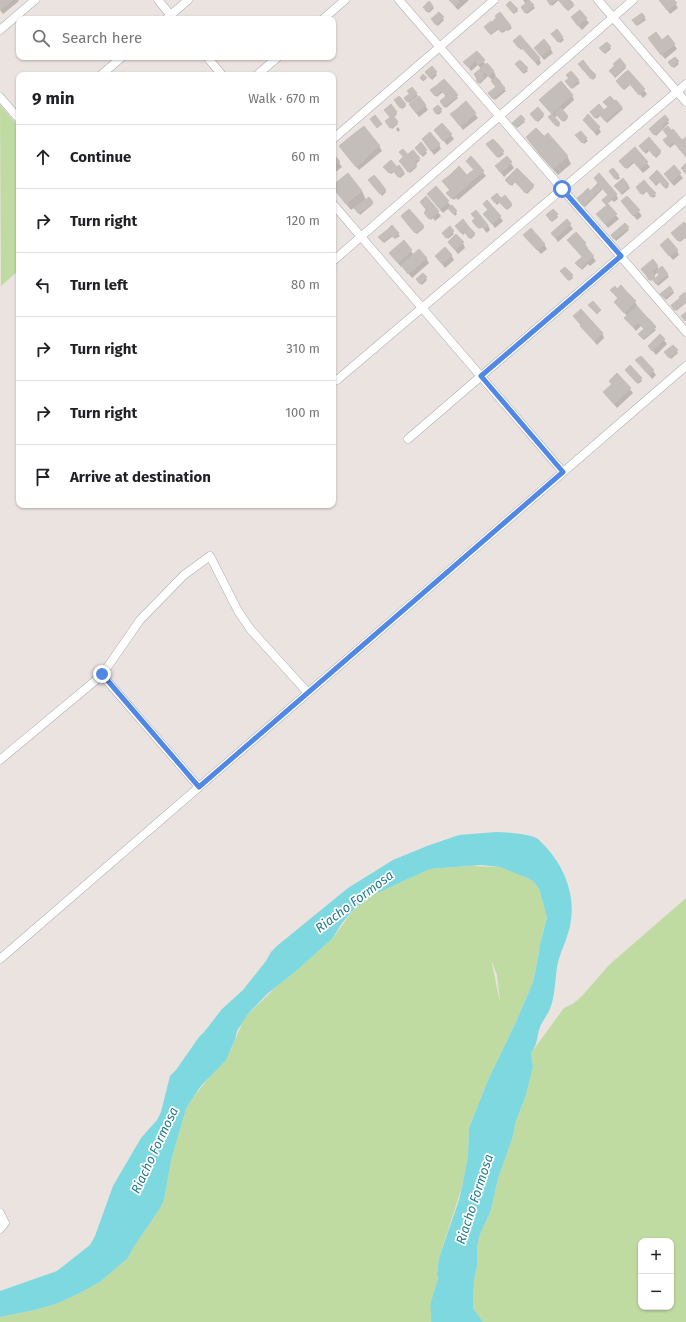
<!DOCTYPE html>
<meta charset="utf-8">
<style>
body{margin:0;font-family:"Fira Sans",sans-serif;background:#f6f6f6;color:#202124}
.controls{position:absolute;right:12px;bottom:12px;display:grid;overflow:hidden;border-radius:8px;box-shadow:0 1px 3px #0004}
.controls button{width:36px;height:36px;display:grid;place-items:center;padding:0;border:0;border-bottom:1px solid #e0e0e0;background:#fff;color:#202124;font:20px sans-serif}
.stop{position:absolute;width:12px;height:12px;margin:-9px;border:3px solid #5288e5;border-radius:50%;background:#fff}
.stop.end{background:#5288e5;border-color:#fff;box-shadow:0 1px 4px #0008}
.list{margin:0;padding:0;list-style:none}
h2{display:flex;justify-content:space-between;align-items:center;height:52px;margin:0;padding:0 16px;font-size:17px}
h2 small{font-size:13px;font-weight:400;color:#757577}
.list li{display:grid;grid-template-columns:26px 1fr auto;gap:12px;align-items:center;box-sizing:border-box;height:64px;padding:0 16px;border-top:1px solid #e0e0e0}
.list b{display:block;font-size:15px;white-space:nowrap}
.list em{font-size:13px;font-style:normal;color:#757577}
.icon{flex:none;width:22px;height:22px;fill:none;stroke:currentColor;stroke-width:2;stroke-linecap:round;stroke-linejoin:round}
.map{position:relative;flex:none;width:686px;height:1322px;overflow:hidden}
.search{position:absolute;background:#fff;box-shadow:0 1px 3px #0004;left:16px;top:16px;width:320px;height:44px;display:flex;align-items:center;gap:10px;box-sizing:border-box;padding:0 14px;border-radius:8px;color:#757577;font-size:15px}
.panel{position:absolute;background:#fff;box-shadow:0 1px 3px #0004;left:16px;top:72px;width:320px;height:436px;border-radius:8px}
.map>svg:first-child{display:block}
.green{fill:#c0dba2;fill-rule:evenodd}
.water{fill:#7ed8e0}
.shadow{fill:#0003;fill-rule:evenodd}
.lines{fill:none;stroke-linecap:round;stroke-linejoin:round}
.river{stroke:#7ed8e0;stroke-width:19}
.building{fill:#c4beba;stroke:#c6bfb8}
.street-casing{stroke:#abafb5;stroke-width:9}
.street{stroke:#fff;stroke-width:8}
.route{stroke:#5288e5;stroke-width:5}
.labels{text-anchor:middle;stroke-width:3.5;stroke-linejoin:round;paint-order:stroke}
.water-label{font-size:13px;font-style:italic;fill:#1d7b8c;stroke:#fff}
</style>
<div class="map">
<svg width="686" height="1322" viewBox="0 0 686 1322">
<rect width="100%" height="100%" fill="#ebe3df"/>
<!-- green -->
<path class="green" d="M0,105L19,127V270L1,286Z
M470,866L500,867L517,873L533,881L539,889L547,917L542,935L533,982L516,1022L488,1080L469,1128L468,1156L462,1187L439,1258L437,1275L444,1291L441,1322H0V1317L35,1310L56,1304L78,1294L100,1282L128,1258L133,1248L159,1210L164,1200L171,1161L186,1109L192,1099L231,1050L243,1021L248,1014L276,987L295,972L332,939L354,909L371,896L430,869ZM492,962L497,975L500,1003L492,963Z
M686,898V1322H483L473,1308L474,1280L477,1266V1250L479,1237L491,1210L498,1179L513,1136L516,1121L526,1095L533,1067L531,1053L564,1008L574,1003L582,996L609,965ZM641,1241H671V1307H641Z"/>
<!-- water -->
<path class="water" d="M496,832C505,832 530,834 538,839C540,840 542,844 544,845C563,865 575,892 571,920C569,937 560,951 557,967C555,981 555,998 549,1011C546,1017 542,1022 540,1027C536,1038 539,1042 531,1053L533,1067L526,1095L516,1121L513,1136L498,1179L491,1210L479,1237L477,1250V1266L474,1280L473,1308L483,1322H444L441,1317L440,1305L444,1290L437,1275L439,1258L459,1200L462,1187L468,1156L469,1128L488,1080L516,1022L533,982L539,952L540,944L547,917L539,889L533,881L525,877L500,867L481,865L430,869L371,896L354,909L342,923L332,939L295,972L267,994L248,1014L237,1031L235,1040L226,1060L201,1086L192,1099L186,1109L171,1161L164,1200L159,1210L133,1248L128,1258L100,1282L78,1294L56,1304L35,1310L0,1317V1291L57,1271L90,1245L95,1236L113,1186L141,1138L157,1120L161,1112L170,1076L176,1070L199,1037L205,1031L222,1009L243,990L266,961L271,952L278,945L348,888L393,860L427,846L459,835Z"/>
<!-- shadow -->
<path class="shadow" d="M0,0H18L19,1L3,14L0,10Z
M449,0H469L458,10Z
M523,0H529L535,8L527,14L522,8L526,4Z
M547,0H569L574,6L568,11L559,0L552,6Z
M660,0H673L678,8L670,14Z
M429,3L434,8L429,13L425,9Z
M508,7L517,9L518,11L514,14Z
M580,11L589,23L582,30L575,22Z
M439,13L444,20L438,26L434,21Z
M499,14L512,28L508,31L507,30L502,33L499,29L491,35L486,29L497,19L496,17Z
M642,14L646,20L637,26L634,22Z
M557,31L564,40L560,43L554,36Z
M520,36L539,58L541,63L538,66L523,48L521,50L515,43Z
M668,36L677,49L665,59L652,43L662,41Z
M610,47L611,49L605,54L602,50Z
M550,48L553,53L544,60L538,52Z
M477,52L486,65L487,64L494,72L496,76L495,77L506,91L495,100L491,95L497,87L493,81L488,76L480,84L478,82L481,69L478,65L471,71L465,62Z
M675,58L679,64L674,68L671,65Z
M520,61L528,71L524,74L517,66Z
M625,66L626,68L615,78L610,71L615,67Z
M580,67L595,75L596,77L593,80Z
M432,68L437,75L432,80L427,74Z
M628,71L647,94L643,98L624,75L622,76L630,85L624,90L617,81Z
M571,72L580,83L572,89L567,83Z
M444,80L458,98L446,108L442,104L447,97L443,92L437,97L431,90Z
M412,88L418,96L409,103L407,100L411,94Z
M572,95L574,100L562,111L568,118L564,122L558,115L554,118L560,125L558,127L551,119L552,115L543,104Z
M396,102L405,104L406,106L402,109Z
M466,102L478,118L463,130L451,114Z
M604,102L621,107L623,109L607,123L601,115L597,119L593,114L604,111L609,107Z
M425,105L428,110L419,117L413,109Z
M441,110L442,112L438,115L435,111Z
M386,112H396L397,114L393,118L398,124L392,129L388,123L391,118Z
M543,115L544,116L538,122L532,116Z
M665,117L669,123L656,136L652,131Z
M524,120L525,122L517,128L514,125Z
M584,120L599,128L601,132L597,136Z
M442,124L454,139L447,145L438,134Z
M398,127L400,130L398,132L396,129Z
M668,128L671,131L672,130L682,141L686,138V157L675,144L670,148L666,142L669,136L665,132Z
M536,129L544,138L567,156L571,164L558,175L538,153L527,138Z
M580,132L588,141L584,144L578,137Z
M423,139L439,144L441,149L434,155Z
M649,139L661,153L656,158L650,150L646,154L641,148Z
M421,144L427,153L423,157L417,150Z
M379,146L382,151L359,170L343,151Z
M488,146L503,152L504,154L499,158Z
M635,148L650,167L643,173L634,163L627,169L620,161Z
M413,151L420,160L415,165L417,167L410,173L400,161Z
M333,154L342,167L333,174Z
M507,157L514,168L504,177L496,166Z
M471,158L486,176L458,200L456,198L454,200L449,195L450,191L444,181L467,177L474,170Z
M399,166L405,174L400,178L394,172L391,174L385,168H397Z
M674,167L683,178L674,186L668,179Z
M613,169L620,178L617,180L611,173Z
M517,170L534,187L527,194L515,182L512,186L508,182Z
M657,172L669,186L666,189L660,182L656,186L651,180Z
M595,178L616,194L618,199L614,202L612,200L607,204L619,219L608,228L597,214L607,206L604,202L609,196L603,189L585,207L579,200L599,184Z
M644,181L656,196L653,198L647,191L643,195L638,189Z
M371,182L385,190L386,192L382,196Z
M333,186L362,191L366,200L372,202L373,204L360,215L355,207L351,210L337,193Z
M628,186L630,188L622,195L616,188Z
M436,188L456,212L457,214L455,216L449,208L443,213L431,199Z
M497,194L501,200L511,204L512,206L507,210L500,202L497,205L493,200Z
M627,197L642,216L637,220L622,201Z
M421,203L438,212L441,216L435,221L433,218L431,220L425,213L427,211Z
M489,211L500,217L503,221L495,228L485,214Z
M472,214L488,225L490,230L487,233L482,227L480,229L474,223L475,219Z
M557,215L558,217L552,222L548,218Z
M402,217L423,226L424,228L417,234Z
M566,220L573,229L558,242L552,233Z
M463,221L475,235L471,239L465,233L463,235L457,228Z
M686,226V238H685L680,242L674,235Z
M392,227L400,236L395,239L393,236L384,243L380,237Z
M450,228L454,234L448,239L444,235Z
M628,228L629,230L616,241L613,237Z
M576,233L585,244L588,248L587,249L596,261L590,266L588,264L582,270L578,265L583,258L568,240Z
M524,235L544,244L547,249L541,254Z
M404,242L414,255L426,258L429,263L412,278L402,265L401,267L390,253Z
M449,242L463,243L465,248L458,254Z
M664,249L677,250L679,255L673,260Z
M451,255L454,260L445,268L436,256Z
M657,266L659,270L662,267L669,277L658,286L653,279L651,281L649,279L642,269ZM658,272L660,275L656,279L654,276Z
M562,273L572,276L573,278L569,281Z
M423,274L427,280L422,285L418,281Z
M621,287L635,302L638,307L637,308L656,330L644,340L641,336L645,330L641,326L636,331L628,322L626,318L627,316L615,302L618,299L612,292L617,290Z
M673,291L674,293L666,300L662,296Z
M685,293L686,303L676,311L673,308Z
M581,310L602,333L604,338L597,345L574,316Z
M660,335L667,344L656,355L652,350Z
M677,351L678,353L671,359L667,355Z
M637,360L653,371L656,375L652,379Z
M627,372L641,379L642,381L638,384Z
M617,374L633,393L617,408L604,393L612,385L610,381Z"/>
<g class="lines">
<!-- river -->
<path class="river" d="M441,1322L440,1305L452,1266"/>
</g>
<!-- building -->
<path class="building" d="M0,0H13L0,10Z
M449,0H458L459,2L455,6Z
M529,0L534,5L530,9L525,3Z
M547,0H556L550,5Z
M560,0H570L574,4L567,10L559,1Z
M659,0H674L677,3L667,10Z
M429,1L433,6L427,12L423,7Z
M510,1L518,9L513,13L506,5Z
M525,4L530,9L525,13L521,7Z
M580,10L587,18L578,26L571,17Z
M439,12L444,17L436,25L431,19Z
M500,12L511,26L506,30L495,16Z
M642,13L645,17L636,25L632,20Z
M496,18L505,28L501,32L492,22Z
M491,21L497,28L490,34L484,27Z
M557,29L563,37L558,42L551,34Z
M656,32L662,40L668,35L675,44L661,55L648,38Z
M520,35L526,42L519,48L513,41Z
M544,39L551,48L541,56L534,48Z
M526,42L540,58L535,62L521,47Z
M607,42L611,46L604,53L599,48Z
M477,51L485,60L478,65L475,61L468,67L463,62Z
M675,57L679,61L672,67L668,62Z
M620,58L626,66L619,72L613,64Z
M520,60L528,68L523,73L515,64Z
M583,60L590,69L586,73L578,64Z
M487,63L494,71L489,76L485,72L477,79L474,74Z
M432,66L437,72L430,78L425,72Z
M614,66L619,72L614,76L609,71Z
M590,69L596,75L591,79L586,73Z
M628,70L645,89L639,95L622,75Z
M571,71L579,80L574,84L566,75Z
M423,74L427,78L423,81L420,78Z
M482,74L484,78L478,83L476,80Z
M622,75L629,83L623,89L616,81Z
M496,77L501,82L496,87L491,81Z
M569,78L575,85L571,88L565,81Z
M444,79L454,90L446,96L437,85Z
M561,81L573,95L565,101L554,87Z
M501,83L505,88L493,99L488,93Z
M437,85L441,91L435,96L430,90Z
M412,87L417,93L413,97L407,91Z
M554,87L565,101L560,106L548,92Z
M454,90L458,95L450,102L446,96Z
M548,92L560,106L552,114L539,100Z
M410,93L413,97L407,102L404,98Z
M399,96L406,104L400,108L394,100Z
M419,96L426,105L416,113L409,104Z
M446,96L450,102L444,107L440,101Z
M610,96L615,101L608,107L603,102Z
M616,100L622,107L617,111L611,104Z
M466,101L476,113L467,121L457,109Z
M391,104L397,112L390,117L384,110Z
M599,104L604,110L595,118L590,112Z
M611,104L617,111L610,117L604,110Z
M438,105L442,109L436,114L433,109Z
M538,107L544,114L536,121L530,114Z
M561,108L568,116L562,121L555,113Z
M457,109L467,121L460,126L450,114Z
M604,110L610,117L605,121L599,114Z
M552,114L560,123L556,126L548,117Z
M588,114L600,127L594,132L583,120Z
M375,115L382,124L377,128L370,119Z
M393,115L398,122L390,128L385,121Z
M521,115L525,119L516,127L512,123Z
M665,115L669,120L662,126L658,121Z
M658,121L663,127L654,135L649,129Z
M442,123L452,134L443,141L434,130Z
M364,126L380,146L367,156L351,136Z
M668,126L671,130L666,134L663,130Z
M536,128L544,136L533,146L526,137Z
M673,129L682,140L676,145L666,134Z
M581,131L587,138L582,143L575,135Z
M430,132L440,144L431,151L422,139Z
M548,133L568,156L553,169L533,146Z
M351,136L368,157L356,167L339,146Z
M668,136L673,142L668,146L663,140Z
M649,137L654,143L644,152L639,146Z
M686,137V157L676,145Z
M493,139L497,143L490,149L486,144Z
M421,142L427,150L421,155L415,148Z
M497,143L504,151L497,157L490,149Z
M654,143L661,151L654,156L648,149Z
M635,147L648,162L640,169L627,154Z
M403,149L417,165L413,168L399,152Z
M413,150L420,158L414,162L408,154Z
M333,153L340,162L333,168Z
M627,154L633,161L625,168L619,161Z
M471,156L479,165L474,170L466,161Z
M507,156L512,162L501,173L495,166Z
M403,157L413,168L408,172L399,161Z
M391,160L397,167L389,173L383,167Z
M686,163V174L681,168Z
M399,165L404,172L398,177L393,170Z
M479,165L484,171L472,181L467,175Z
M674,165L681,173L671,182L664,174Z
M459,166L472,181L462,190L449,176Z
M517,168L522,173L510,185L505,180Z
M613,168L619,175L615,179L609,171Z
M657,170L663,177L655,184L649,178Z
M348,173L362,191L346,204L333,188V185Z
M522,173L529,180L521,188L514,181Z
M599,173L617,194L611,199L594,178Z
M374,175L380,182L374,187L368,180Z
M449,176L462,190L455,196L442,181Z
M663,177L669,184L664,187L659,181Z
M623,178L629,186L621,193L614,186Z
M529,180L534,185L525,193L521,188Z
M644,180L650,187L641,194L636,187Z
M380,182L386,190L380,194L374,187Z
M598,183L602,188L594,195L590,191Z
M436,186L449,201L440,209L427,194Z
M650,187L656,193L651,197L646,190Z
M588,188L594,196L588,201L582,194Z
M450,190L455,196L452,199L446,193Z
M497,193L501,198L495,203L491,198Z
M582,194L588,201L583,206L577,198Z
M505,195L512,204L506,209L498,201Z
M608,195L611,199L605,204L602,200Z
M426,196L439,211L432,217L420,202Z
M627,196L640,210L633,216L621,201Z
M369,197L373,202L367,207L362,202Z
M487,200L492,206L488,210L483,204Z
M362,202L367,207L358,213L354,208Z
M608,204L617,214L605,224L596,214Z
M452,205L457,211L453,214L448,208Z
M492,206L501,216L492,224L483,214Z
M409,209L418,219L409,226L401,216Z
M553,209L558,214L551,221L546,215Z
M426,210L432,217L429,219L424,213Z
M476,210L488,225L484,229L471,214Z
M475,218L481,226L478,228L472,221Z
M418,219L424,226L415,233L409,226Z
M463,219L469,227L461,233L455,226Z
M567,219L571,224L555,238L551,233Z
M684,222L686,224V239L677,228Z
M625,223L629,227L614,239L611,235Z
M392,225L399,233L394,238L387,230Z
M450,226L454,231L446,238L442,233Z
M469,227L475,233L469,238L464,231Z
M531,228L545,244L537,250L523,235Z
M677,228L684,236L678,241L671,233Z
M387,230L391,235L383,242L378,237Z
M576,232L586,243L577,251L567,240Z
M456,234L464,242L455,250L448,242Z
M668,238L678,250L669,256L660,245Z
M404,240L412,250L398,263L389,253Z
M584,245L594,256L587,262L577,251Z
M445,247L452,255L442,264L435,256Z
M419,249L427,258L408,274L401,265Z
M582,257L587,262L580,268L575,263Z
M653,259L658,266L646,275L641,269Z
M662,266L668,274L662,279L656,271Z
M565,267L573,275L568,280L560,271Z
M651,271L655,276L649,280L646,275Z
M423,273L427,277L420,284L416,279Z
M659,275L662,279L656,284L653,280Z
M621,285L626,291L618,298L610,290L615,286L617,289Z
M670,286L673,291L664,298L660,294Z
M626,291L636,301L624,313L614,302Z
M685,292L686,301L683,303L679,297Z
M680,298L683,303L674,310L671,305Z
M593,301L601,310L597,314L588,305Z
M637,306L645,315L633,327L624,318Z
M581,309L589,318L581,325L573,316Z
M686,312V320L685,321L681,316Z
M645,315L652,322L644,329L638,322Z
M589,318L603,333L594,341L580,326Z
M652,322L656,327L643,339L638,334Z
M660,334L665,339L652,351L648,346Z
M673,345L678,350L669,358L664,352Z
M641,356L654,370L649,375L635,360Z
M630,365L642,378L637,383L625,370Z
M617,373L631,388L622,396L609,381Z
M612,384L622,396L614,404L603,392Z"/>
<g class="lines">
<!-- street casing -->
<g class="street-casing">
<path id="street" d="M158,0L174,19
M399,0L686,332
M598,0L686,102
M166,19L188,0
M323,19L345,0
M0,30L35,0
M207,57L222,75
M101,75L122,57
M257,75L278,57
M0,97L19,119
M333,139L494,0
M333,204L563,472
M333,261L633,0
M337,380L686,84
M408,439L686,200
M102,675L199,787
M0,760L102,675L140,620L184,575L210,556L238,611L251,630L308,693
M0,959L686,366
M0,1213L5,1223L0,1229"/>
</g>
<!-- street -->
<use href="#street" class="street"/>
</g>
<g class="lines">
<!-- route -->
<path class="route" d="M102,674L199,787L563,472L481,376L621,256L562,189"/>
</g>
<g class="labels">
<!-- water labels -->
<g class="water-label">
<text transform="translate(354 901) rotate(-37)" y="5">Riacho Formosa</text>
<text transform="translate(154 1150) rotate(-65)" y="5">Riacho Formosa</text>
<text transform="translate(474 1199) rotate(-72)" y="5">Riacho Formosa</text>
</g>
</g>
</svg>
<div class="controls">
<button>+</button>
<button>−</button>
</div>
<div class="stop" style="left:562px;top:189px"></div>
<div class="stop end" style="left:102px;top:674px"></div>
<div class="search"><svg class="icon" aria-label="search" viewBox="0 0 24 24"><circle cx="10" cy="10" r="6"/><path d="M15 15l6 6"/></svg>Search here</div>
<section class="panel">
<h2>9 min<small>Walk · 670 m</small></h2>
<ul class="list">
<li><svg class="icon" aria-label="ahead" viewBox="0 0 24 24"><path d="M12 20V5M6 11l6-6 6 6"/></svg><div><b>Continue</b></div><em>60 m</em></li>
<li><svg class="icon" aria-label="right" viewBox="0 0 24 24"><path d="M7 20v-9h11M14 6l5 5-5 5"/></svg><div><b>Turn right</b></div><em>120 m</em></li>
<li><svg class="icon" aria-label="left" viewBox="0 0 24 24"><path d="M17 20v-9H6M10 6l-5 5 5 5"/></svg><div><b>Turn left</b></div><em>80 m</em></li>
<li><svg class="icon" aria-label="right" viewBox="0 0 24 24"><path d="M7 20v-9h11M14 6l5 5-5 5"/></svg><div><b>Turn right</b></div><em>310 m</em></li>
<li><svg class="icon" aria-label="right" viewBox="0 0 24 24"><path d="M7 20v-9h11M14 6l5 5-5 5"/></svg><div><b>Turn right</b></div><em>100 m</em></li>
<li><svg class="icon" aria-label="arrive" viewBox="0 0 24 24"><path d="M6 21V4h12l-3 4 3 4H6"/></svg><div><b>Arrive at destination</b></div></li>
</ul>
</section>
</div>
